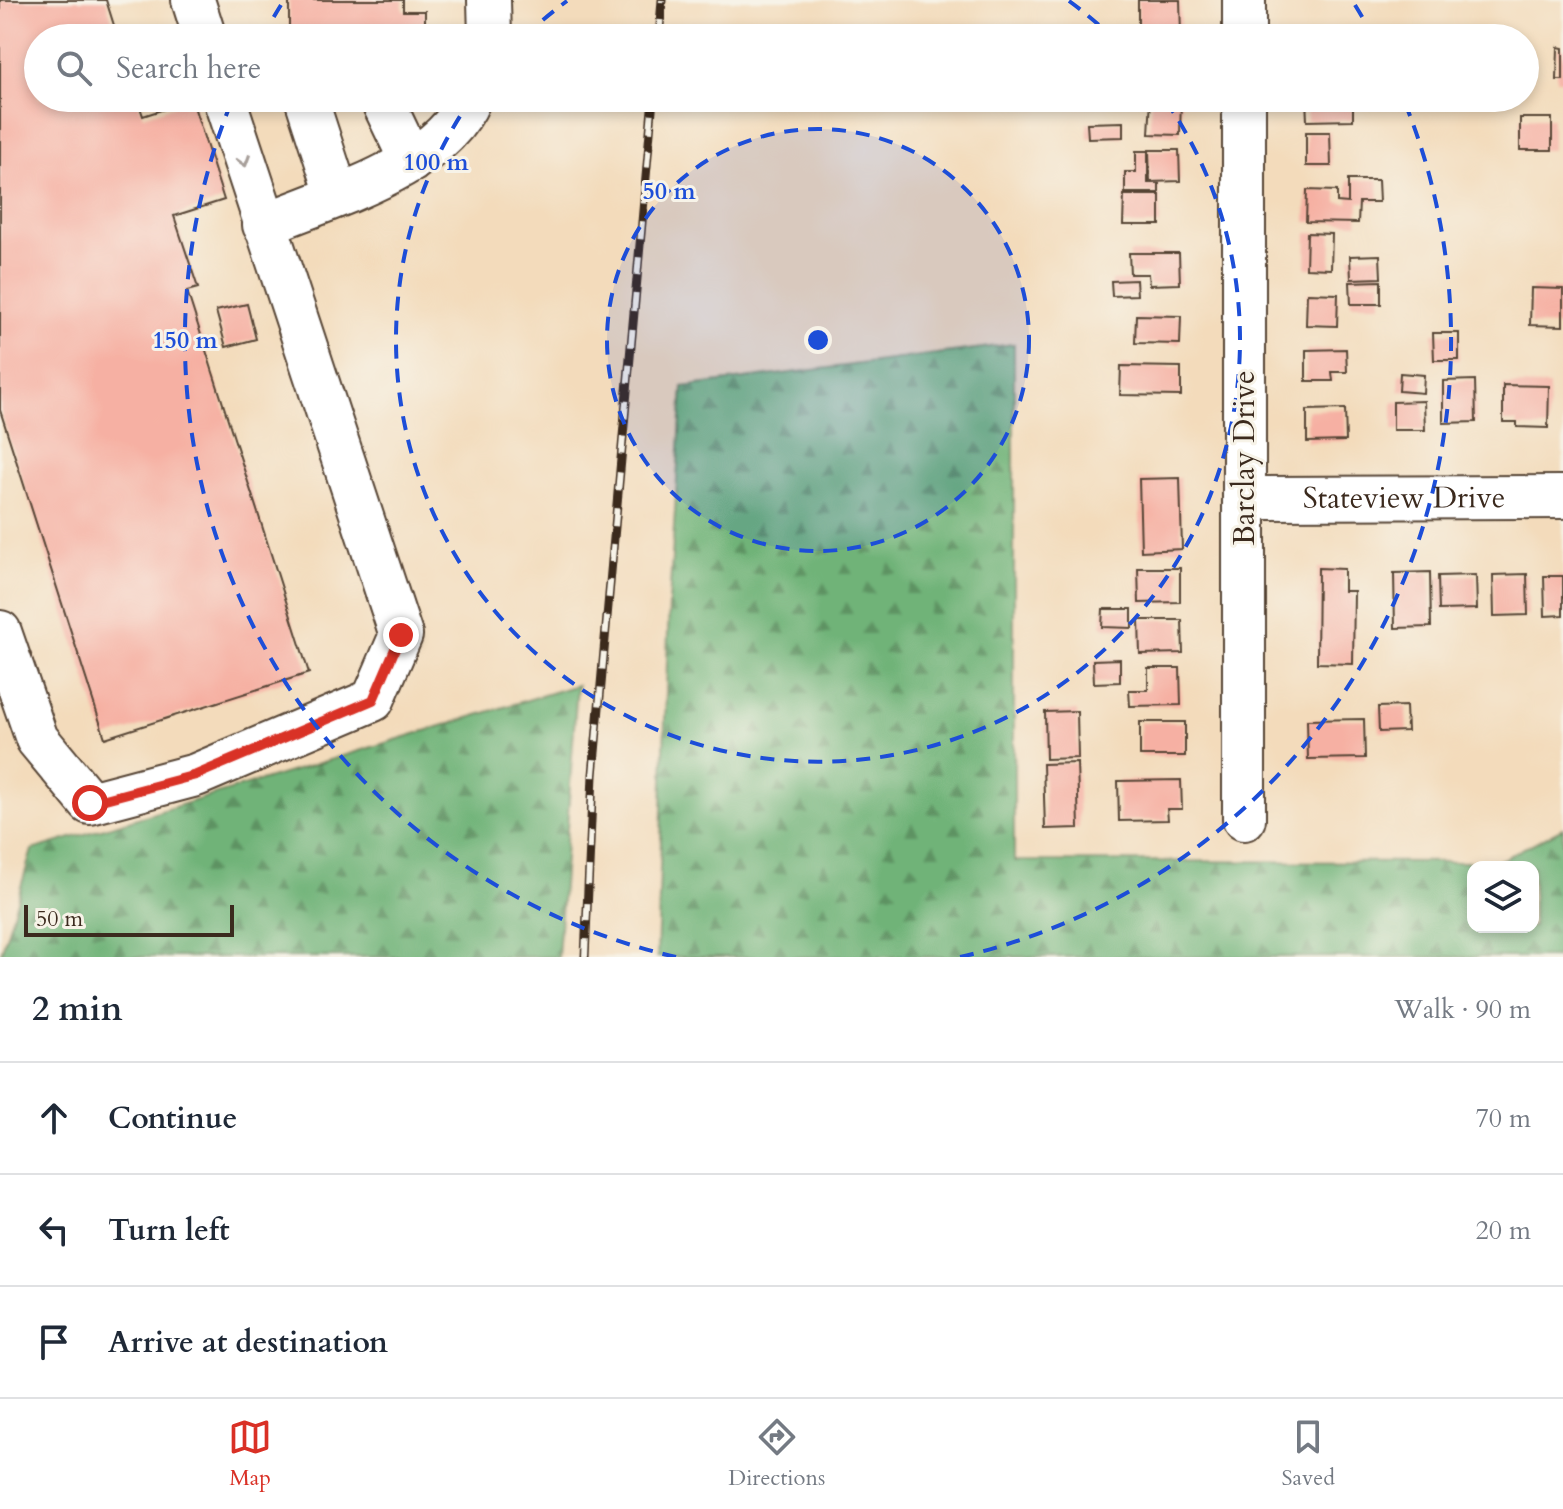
<!DOCTYPE html>
<meta charset="utf-8">
<style>
body{margin:0;font-family:Cardo,serif;background:#f6f6f7;color:#1f2937}
.controls{position:absolute;right:24px;bottom:24px;display:grid;overflow:hidden;border-radius:16px;box-shadow:0 4px 12px #0003}
.controls button{width:72px;height:72px;display:grid;place-items:center;padding:0;border:0;border-bottom:2px solid #e0e1e3;background:#fff;color:#1f2937;font:40px sans-serif}
.scale{position:absolute;left:24px;bottom:20px;width:210px;box-sizing:border-box;padding-left:8px;border:4px solid #3b2a1e;border-top:0;font-size:22px;line-height:28px;white-space:nowrap;color:#3b2a1e;-webkit-text-stroke:6px #f7f3e8;paint-order:stroke}
.stop{position:absolute;width:24px;height:24px;margin:-18px;border:6px solid #d93025;border-radius:50%;background:#fff}
.stop.end{background:#d93025;border-color:#fff;box-shadow:0 2px 8px #0008}
.list{margin:0;padding:0;list-style:none}
h2{display:flex;justify-content:space-between;align-items:center;height:104px;margin:0;padding:0 32px;font-size:34px}
h2 small{font-size:26px;font-weight:400;color:#747a83}
.list li{display:grid;grid-template-columns:52px 1fr auto;gap:24px;align-items:center;box-sizing:border-box;height:112px;padding:0 32px;border-top:2px solid #e0e1e3}
.list b{display:block;font-size:30px;white-space:nowrap}
.list em{font-size:26px;font-style:normal;color:#747a83}
.icon{flex:none;width:44px;height:44px;fill:none;stroke:currentColor;stroke-width:2;stroke-linecap:round;stroke-linejoin:round}
.map{position:relative;flex:none;width:1563px;height:957px;overflow:hidden}
.search{position:absolute;background:#fff;box-shadow:0 4px 12px #0003;left:24px;right:24px;top:24px;height:88px;display:flex;align-items:center;gap:20px;box-sizing:border-box;padding:0 28px;border-radius:44px;color:#747a83;font-size:30px}
.sheet{height:440px;background:#fff}
nav{display:flex;justify-content:space-around;align-items:center;box-sizing:border-box;height:112px;border-top:2px solid #e0e1e3;background:#fff;font-size:22px;color:#747a83}
nav a{display:grid;justify-items:center;gap:4px}
nav .on{color:#d93025}
.map>svg:first-child{display:block}
.forest{fill:url(#forest-firs);stroke:#566e4b;stroke-width:2;fill-rule:evenodd}
.building{fill:#f6b0a3}
.lines{fill:none;stroke-linecap:round;stroke-linejoin:round}
.minor-casing{stroke:#574536;stroke-width:46}
.minor{stroke:#fff;stroke-width:42}
.rail-casing{stroke:#3b2a1e;stroke-width:9}
.rail{stroke:#f7f3e8;stroke-width:6;stroke-dasharray:18;stroke-linecap:butt}
.oneway{stroke:#a79f9a}
.route{stroke:#d93025;stroke-width:10}
.ring{fill:none;stroke:#1d4ed8;stroke-width:4;stroke-dasharray:14 10}
.labels{text-anchor:middle;stroke-width:6;stroke-linejoin:round;paint-order:stroke}
.street-label{font-size:30px;fill:#3b2a1e;stroke:#f7f3e8}
.centre{fill:#1d4ed8;stroke:#f7f3e8;stroke-width:4}
.ring-label{font-size:24px;text-anchor:middle;font-weight:bold;fill:#1d4ed8;stroke:#f7f3e8;stroke-width:6;stroke-linejoin:round;paint-order:stroke}
</style>
<div class="map">
<svg width="1563" height="957" viewBox="0 0 1563 957">
<defs>
<pattern id="forest-firs" width="22" height="20" patternUnits="userSpaceOnUse" patternTransform="scale(2)"><rect width="22" height="20" fill="#70b378"/><path d="M5 1l3.5 6h-7zM16 11l3.5 6h-7z" fill="#5d9262"/></pattern>
</defs>
<rect width="100%" height="100%" fill="#f7f3e8"/>
<filter id="ink" filterUnits="userSpaceOnUse"><feTurbulence type="fractalNoise" baseFrequency=".0125" numOctaves="2"/><feDisplacementMap in="SourceGraphic" scale="16" xChannelSelector="R" yChannelSelector="G"/><feConvolveMatrix kernelMatrix="1 2 1 2 8 2 1 2 1" color-interpolation-filters="sRGB"/></filter>
<filter id="wash" filterUnits="userSpaceOnUse"><feTurbulence type="fractalNoise" baseFrequency=".006" numOctaves="4" result="noise"/><feDisplacementMap in="SourceGraphic" scale="32" xChannelSelector="R" yChannelSelector="G"/><feGaussianBlur stdDeviation="1.8" result="paint"/><feColorMatrix in="noise" values="0 0 0 0 0 0 0 0 0 0 0 0 0 0 0 0 0 1.4 0 .05"/><feComposite in="paint" operator="in"/></filter>
<g filter="url(#wash)">
<rect width="100%" height="100%" fill="#f3dbbb"/>
<!-- forest -->
<path class="forest" d="M1014,344V861L1497,862L1563,828V957H657L669,603L683,387ZM1473,867H1533V927H1473Z
M577,685L558,957H0L32,850Z"/>
<g id="blocks">
<!-- building -->
<path class="building" d="M0,0H106L118,38H38V98H137L143,116L192,100L224,200L174,216L198,288L187,291L309,673L105,738L0,410Z
M289,0H403V11H425V38H289Z
M1138,0H1180L1181,34L1138,35Z
M1558,47L1563,48V80H1557Z
M1151,98L1181,99L1180,135L1149,134Z
M1306,98L1353,99V120L1307,121Z
M1520,118H1552V150H1520Z
M1123,122V137L1088,138L1087,123Z
M1306,132H1330L1331,166H1306Z
M1149,150H1179L1180,181L1150,182Z
M1136,151H1148V183H1159V193H1125V172H1136Z
M1348,180H1378L1379,202H1359L1358,223L1306,222L1307,190L1337,191V202L1348,203Z
M1124,195H1160V225H1123Z
M1307,233L1332,234L1331,269L1306,268Z
M1129,253H1179L1180,284L1149,285L1148,274H1130Z
M1380,255L1381,278L1351,279L1350,256Z
M1136,280L1137,295L1112,296L1111,281Z
M1381,281V304H1351L1350,282Z
M1531,288L1563,289V326L1530,325Z
M1307,293L1338,294L1337,326L1306,325Z
M247,304L256,339L226,347L216,311Z
M1136,315L1181,316L1180,344L1135,343Z
M1433,333H1459V360H1434Z
M1346,349L1347,372H1332L1333,381H1306V350Z
M1121,366L1181,367V396L1120,395Z
M1400,373L1424,375L1423,393L1399,391Z
M1475,380L1476,422L1443,423V381Z
M1503,385L1549,386L1548,428L1517,427V422H1503Z
M1424,401L1425,430H1393V402Z
M1345,409L1346,441L1307,442V410Z
M1180,478L1182,549L1141,551L1139,479Z
M1138,568H1180V602L1139,603Z
M1318,568L1344,569V591H1354L1353,664L1317,663Z
M1430,572L1431,627L1395,628L1394,573Z
M1527,574L1528,615L1494,616L1493,575Z
M1476,575L1477,609L1439,610L1438,576Z
M1544,576H1563V615L1545,616Z
M1103,609H1132V628L1102,627Z
M1139,620H1182L1183,653L1140,654Z
M1120,659V682L1094,683L1093,660Z
M1148,668H1180L1181,705L1130,706L1129,690H1148Z
M1406,706L1407,731L1379,732L1378,707Z
M1077,711L1078,758L1046,759L1045,712Z
M1364,719L1365,758L1308,759L1307,720Z
M1140,722H1185V756H1140Z
M1077,763L1079,828L1045,829L1043,764Z
M1181,780L1182,809H1167L1168,820L1119,821L1118,781Z"/>
</g>
</g>
<g filter="url(#ink)">
<use href="#blocks" fill-opacity="0" stroke="#574536" stroke-width="2"/>
<g class="lines">
<!-- minor casing -->
<g class="minor-casing">
<g id="minor">
<path d="M193,0L205,38"/>
<path d="M489,0L490,38"/>
<path d="M1244,0V38"/>
<path d="M306,98L337,194"/>
<path d="M381,98L411,161"/>
<path d="M1244,98V819"/>
<path d="M264,225C329,197 441,168 470,98"/>
<path id="s1" d="M1244,498L1563,497"/>
<path d="M0,632L37,739L90,803L196,775L373,700L401,635L224,98"/>
</g>
</g>
<!-- minor -->
<use href="#minor" class="minor"/>
<!-- rail casing -->
<g class="rail-casing">
<path id="rail" d="M659,38L662,0
M585,957L593,775L653,98"/>
</g>
<!-- rail -->
<use href="#rail" class="rail"/>
</g>
<!-- one-way arrows -->
<defs><path id="oneway-chevron" d="M-2-3.5L2.5 0L-2 3.5" fill="none" stroke-width="1.6" stroke-linecap="round" stroke-linejoin="round" transform="scale(2)"/></defs>
<use class="oneway" href="#oneway-chevron" transform="translate(244 161) rotate(72)"/>
</g>
<g class="lines" filter="url(#ink)">
<!-- route -->
<path class="route" d="M90,803L196,775L373,700L401,635"/>
</g>
<!-- distance rings -->
<circle cx="818" cy="340" r="211" fill="#1d4ed8" fill-opacity=".12"/>
<g class="ring">
<circle cx="818" cy="340" r="211"/>
<path d="M525 36A422 422 0 0 1 567 1M1069 1A422 422 0 0 1 1111 36M1166 101A422 422 0 1 1 470 101"/>
<path d="M676 957A633 633 0 0 1 231 103M262 38A633 633 0 0 1 281 5M1355 5A633 633 0 0 1 1374 38M1405 103A633 633 0 0 1 960 957"/>
</g>
<g class="labels">
<!-- street labels -->
<g class="street-label">
<text transform="translate(1244 458) rotate(-90)" y="10">Barclay Drive</text>
<text dy="10" stroke="none"><textPath href="#s1" startOffset="160">Stateview Drive</textPath></text>
</g>
</g>
<circle cx="818" cy="340" r="12" class="centre"/>
<g class="ring-label">
<text x="436" y="170">100 m</text>
<text x="669" y="199">50 m</text>
<text x="185" y="348">150 m</text>
</g>
</svg>
<div class="controls">
<button><svg class="icon" aria-label="layers" viewBox="0 0 24 24"><path d="M12 4l9 5-9 5-9-5zM3 14l9 5 9-5"/></svg></button>
</div>
<div class="scale">50 m</div>
<div class="stop" style="left:90px;top:803px"></div>
<div class="stop end" style="left:401px;top:635px"></div>
<div class="search"><svg class="icon" aria-label="search" viewBox="0 0 24 24"><circle cx="10" cy="10" r="6"/><path d="M15 15l6 6"/></svg>Search here</div>
</div>
<section class="sheet">
<h2>2 min<small>Walk · 90 m</small></h2>
<ul class="list">
<li><svg class="icon" aria-label="ahead" viewBox="0 0 24 24"><path d="M12 20V5M6 11l6-6 6 6"/></svg><div><b>Continue</b></div><em>70 m</em></li>
<li><svg class="icon" aria-label="left" viewBox="0 0 24 24"><path d="M17 20v-9H6M10 6l-5 5 5 5"/></svg><div><b>Turn left</b></div><em>20 m</em></li>
<li><svg class="icon" aria-label="arrive" viewBox="0 0 24 24"><path d="M6 21V4h12l-3 4 3 4H6"/></svg><div><b>Arrive at destination</b></div></li>
</ul>
</section>
<nav>
<a class="on"><svg class="icon" aria-label="map" viewBox="0 0 24 24"><path d="M3 6l6-2 6 2 6-2v14l-6 2-6-2-6 2zM9 4v14M15 6v14"/></svg>Map</a>
<a><svg class="icon" aria-label="directions" viewBox="0 0 24 24"><path d="M12 3l9 9-9 9-9-9zM9 14v-3h6M13 9l2 2-2 2"/></svg>Directions</a>
<a><svg class="icon" aria-label="saved" viewBox="0 0 24 24"><path d="M7 4h10v16l-5-4-5 4z"/></svg>Saved</a>
</nav>
